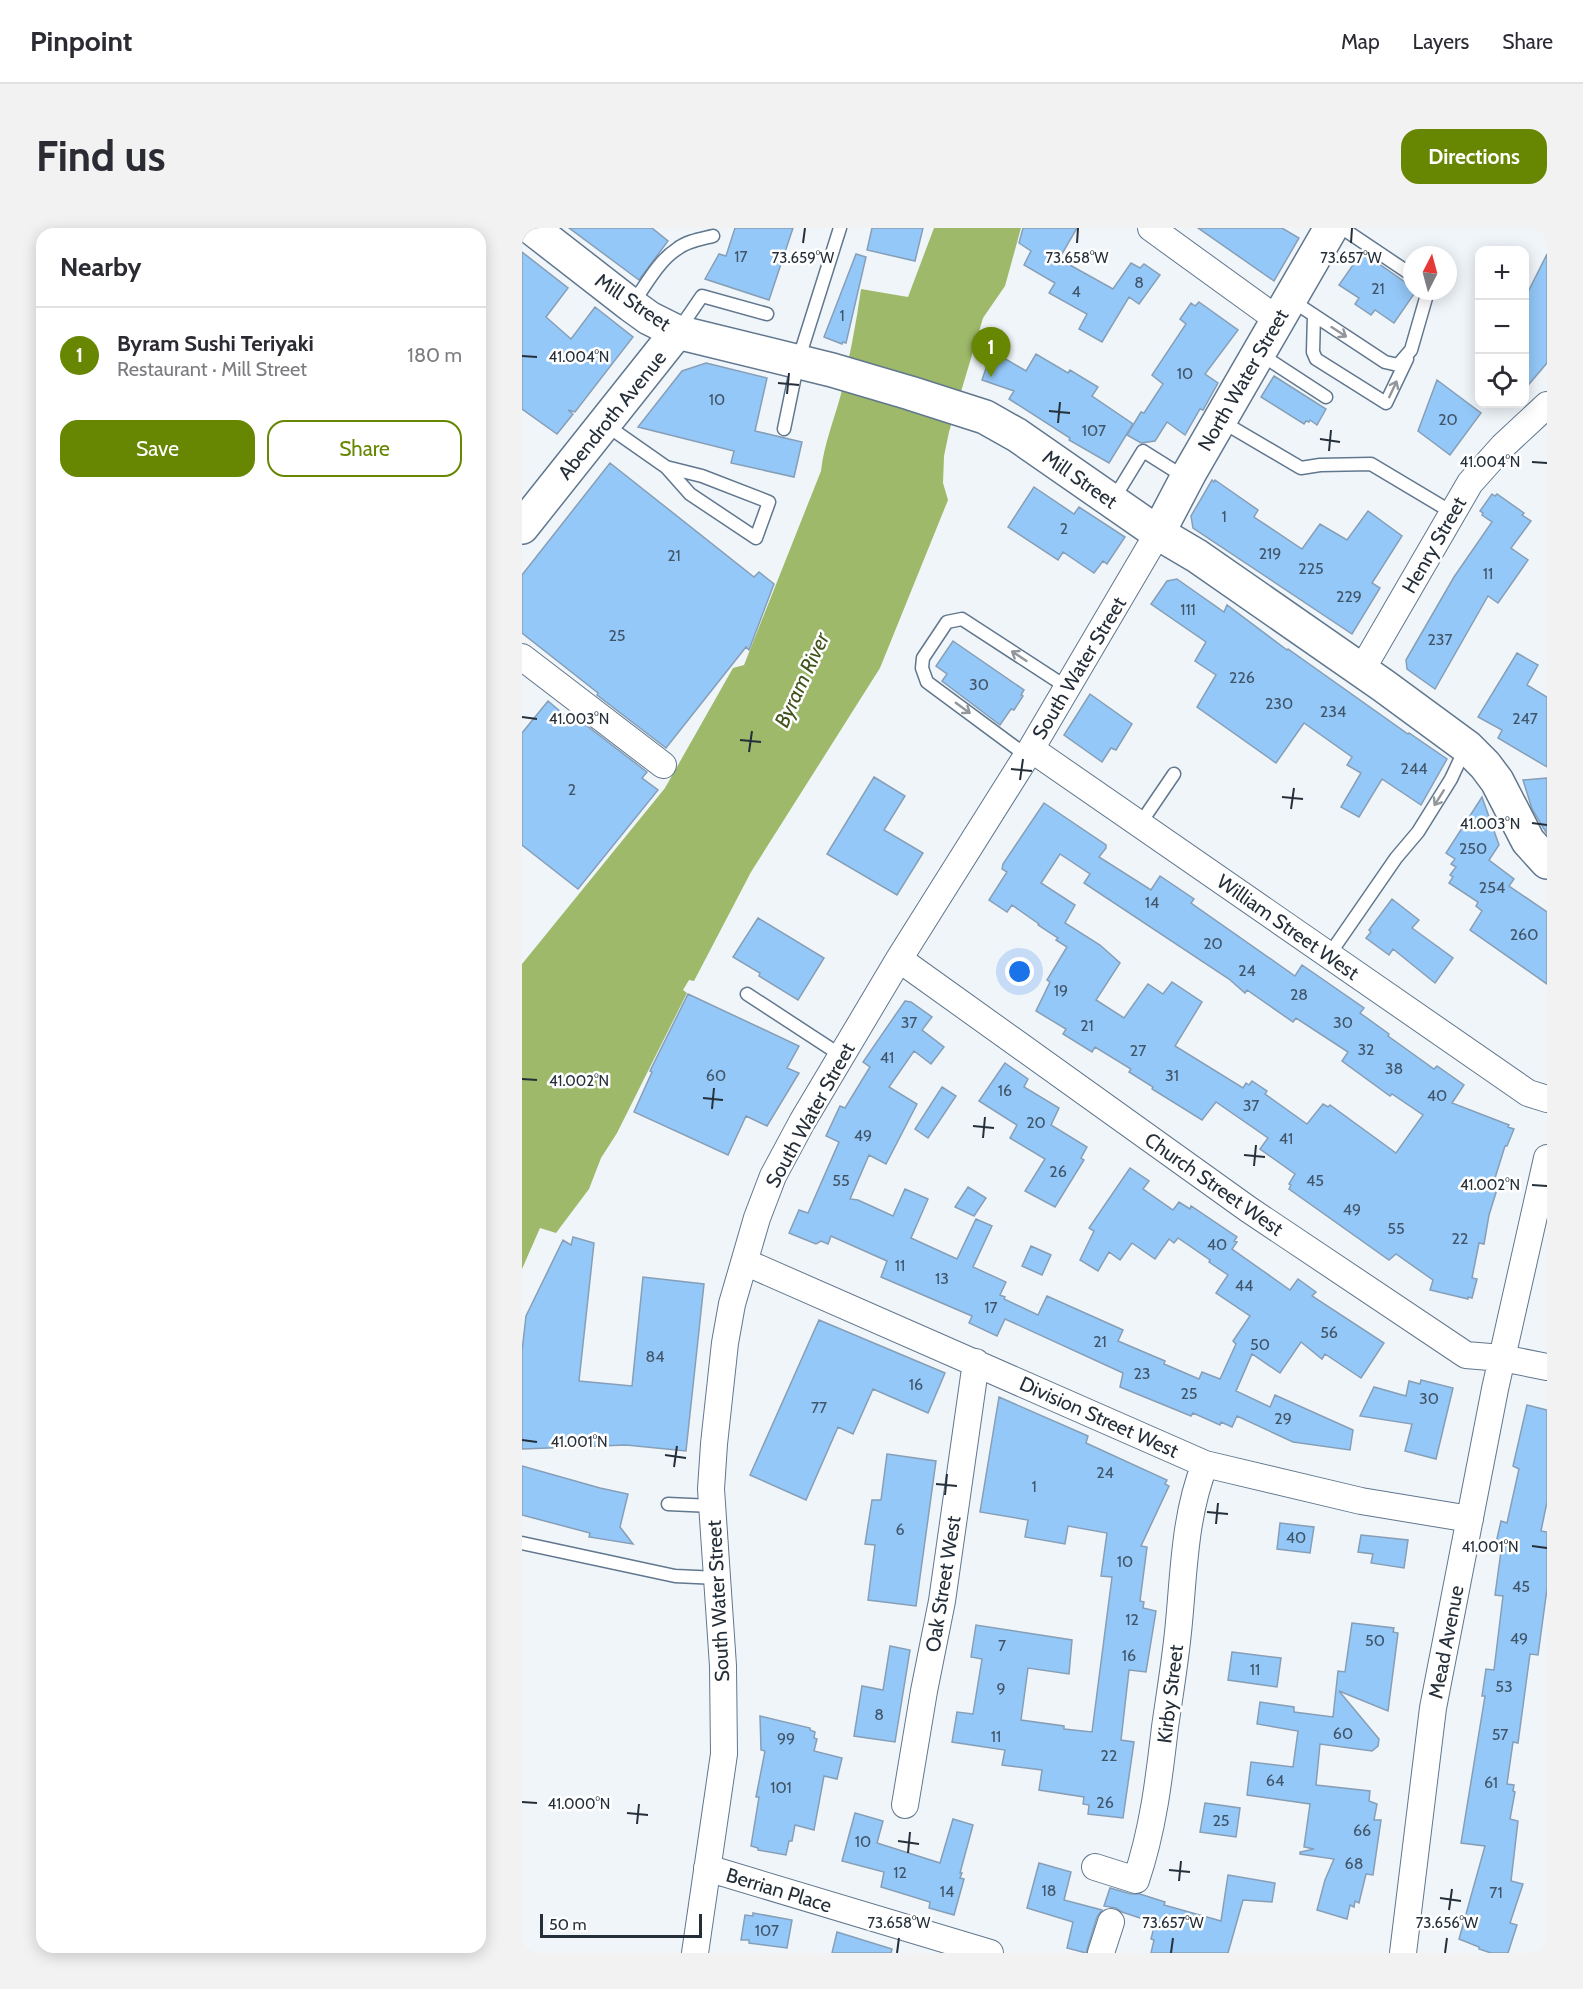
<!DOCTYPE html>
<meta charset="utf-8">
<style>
body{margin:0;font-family:Cabin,sans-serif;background:#f2f2f3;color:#2b2b33}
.controls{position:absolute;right:18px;top:18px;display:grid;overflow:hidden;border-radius:12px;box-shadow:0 3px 15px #0003}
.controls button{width:54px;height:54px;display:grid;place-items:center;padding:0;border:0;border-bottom:2px solid #e1e1e2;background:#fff;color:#2b2b33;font:30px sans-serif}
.compass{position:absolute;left:881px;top:18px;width:54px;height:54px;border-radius:50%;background:#fff;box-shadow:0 3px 15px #0003;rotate:6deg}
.scale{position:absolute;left:18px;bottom:15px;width:162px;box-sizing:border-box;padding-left:6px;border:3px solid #252f39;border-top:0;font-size:16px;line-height:21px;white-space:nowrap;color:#252f39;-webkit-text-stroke:4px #fff;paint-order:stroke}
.you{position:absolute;left:498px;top:744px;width:21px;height:21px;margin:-15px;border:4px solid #fff;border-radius:50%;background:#1a73e8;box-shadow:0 0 0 9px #1a73e833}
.badge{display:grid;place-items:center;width:39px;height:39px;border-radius:50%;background:#678702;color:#fff;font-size:20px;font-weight:700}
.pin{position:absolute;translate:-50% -50px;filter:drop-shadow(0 2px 3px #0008)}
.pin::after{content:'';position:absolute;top:32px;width:21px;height:18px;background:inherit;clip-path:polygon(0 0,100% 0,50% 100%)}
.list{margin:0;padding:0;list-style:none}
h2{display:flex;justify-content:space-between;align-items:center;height:78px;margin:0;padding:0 24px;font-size:26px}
h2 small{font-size:20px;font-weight:400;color:#7c7c81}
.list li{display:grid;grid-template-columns:39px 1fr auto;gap:18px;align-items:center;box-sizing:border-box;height:96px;padding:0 24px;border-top:2px solid #e1e1e2}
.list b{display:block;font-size:22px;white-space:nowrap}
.list p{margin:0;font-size:20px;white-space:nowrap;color:#7c7c81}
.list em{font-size:20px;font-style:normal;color:#7c7c81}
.actions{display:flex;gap:12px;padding:18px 24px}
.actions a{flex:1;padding:14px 0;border:2px solid #678702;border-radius:18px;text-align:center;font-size:21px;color:#678702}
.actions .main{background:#678702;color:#fff}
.icon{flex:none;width:33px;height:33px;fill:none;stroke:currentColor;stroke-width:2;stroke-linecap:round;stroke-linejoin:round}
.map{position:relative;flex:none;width:1025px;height:1725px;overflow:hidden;border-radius:18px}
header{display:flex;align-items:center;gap:36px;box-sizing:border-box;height:84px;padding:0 30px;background:#fff;border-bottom:2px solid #e1e1e2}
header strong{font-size:28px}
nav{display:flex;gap:33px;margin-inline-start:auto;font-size:21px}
.intro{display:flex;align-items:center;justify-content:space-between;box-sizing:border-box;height:144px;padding:0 36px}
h1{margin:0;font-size:42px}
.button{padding:15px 27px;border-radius:18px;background:#678702;color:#fff;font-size:21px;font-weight:700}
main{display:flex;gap:36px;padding:0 36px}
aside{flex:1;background:#fff;border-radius:18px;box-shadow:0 3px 15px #0003}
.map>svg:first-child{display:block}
.water{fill:#9db969}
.building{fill:#94c8f8;stroke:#869fb7;stroke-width:1.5;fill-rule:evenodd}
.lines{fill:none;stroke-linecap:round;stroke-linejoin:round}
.lane-casing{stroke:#60778e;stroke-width:15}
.street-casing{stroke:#60778e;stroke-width:28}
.secondary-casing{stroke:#60778e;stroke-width:36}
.lane{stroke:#fff;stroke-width:12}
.street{stroke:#fff;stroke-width:26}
.secondary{stroke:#fff;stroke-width:33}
.oneway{stroke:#92979c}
.ticks{fill:none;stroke:#252f39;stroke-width:2}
.labels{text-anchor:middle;stroke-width:5;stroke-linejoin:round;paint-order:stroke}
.number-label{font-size:16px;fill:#415569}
.street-label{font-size:20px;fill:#252f39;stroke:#fff}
.water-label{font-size:21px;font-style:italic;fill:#42531b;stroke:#fff}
.ticks-label{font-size:15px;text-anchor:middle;fill:#252f39;stroke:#fff;stroke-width:5;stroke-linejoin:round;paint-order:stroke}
</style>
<header>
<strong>Pinpoint</strong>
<nav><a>Map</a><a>Layers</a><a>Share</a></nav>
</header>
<div class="intro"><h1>Find us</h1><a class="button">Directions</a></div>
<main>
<aside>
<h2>Nearby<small></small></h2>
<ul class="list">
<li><span class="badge">1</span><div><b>Byram Sushi Teriyaki</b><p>Restaurant · Mill Street</p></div><em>180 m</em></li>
</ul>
<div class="actions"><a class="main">Save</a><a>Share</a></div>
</aside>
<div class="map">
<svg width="1025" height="1725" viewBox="0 0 1025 1725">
<rect width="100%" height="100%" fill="#f0f5fa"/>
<!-- water -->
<path class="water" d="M412,0H499L483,58L461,90L427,204L422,228L421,255L426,272L358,440L229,644L172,753L167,752L161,762L165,765L95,905L79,930L67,961L34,1005L18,1000L0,1041V736L143,560L211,440L222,437L299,243C302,216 312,192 319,166C327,132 334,97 339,61L386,69Z"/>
<!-- building -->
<path class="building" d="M47,0H130L146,13L117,52Z
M213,0H271L247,72L183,51L197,26L204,28Z
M350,0H401L393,33L345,22Z
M501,0H555L537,31L591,61L609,35L618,40L622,36L638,47L617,76L607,69L580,114L557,101L565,86L527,65L533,55L502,37L509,23L497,15Z
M676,0H760L777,10L752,53Z
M0,24L46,60L24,89L49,111L73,79L111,109L53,184L46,182L51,186L35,206L0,181Z
M840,24L890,59V63H894L872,95L853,82L849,87L833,76L837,70L817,57Z
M334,26L344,29L324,115L321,114L320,116L302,109Z
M1025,26V135L1002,162V72Z
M677,74L716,102L683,146L696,155L681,182L678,181L663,207L645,194L633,213L619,215L605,207L619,184L622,185L641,156L630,147L664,96L658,91L669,75L673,78Z
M470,123L504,143L514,126L546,145L548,142L576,159L570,168L611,196L587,235L547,212L548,210L487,171L492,163L460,152Z
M184,135L245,150L233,203L280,214L272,249L209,235L212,223L116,199L160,143Z
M752,148L804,181L795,197L788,192L787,194L784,193L782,196L739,169Z
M915,152L959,185L928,227L896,203Z
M88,235L232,349L237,344L252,356L227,422L224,419L144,520L75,467L76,465L0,405V347Z
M690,252L692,254L693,252L736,282L732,289L780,321L798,296L825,312L846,283L880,308L850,355L858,360L830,406L671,300L669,288Z
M512,259L552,286L557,279L603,309L585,336L581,333L572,345L541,324L536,332L486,299Z
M970,266L973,268L975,266L1002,285L1000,287L1009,293L989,320L1006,332L976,375L966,368L913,461L885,441L884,432L932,349L970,294L960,287L961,285L958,283Z
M655,351L702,384L705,377L765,422L766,421L886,506L887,505L925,531L899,577L860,551L837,589L819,579L839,545L825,537L830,529L782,495L754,535L675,479L694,447L673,433L684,414L629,376L645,353Z
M431,413L502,462L499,467L501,468L492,482L489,481L478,497L420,453L425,446L414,438Z
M995,425L1016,437L1005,457L1025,469V539L976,510L980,502L956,489Z
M568,466L610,496L594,522L589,520L580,534L542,507Z
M26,473L52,495L56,491L125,544L120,550L136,562L56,661L0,617V505Z
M352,549L383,568L362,602L401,625L375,667L305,626Z
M1025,550V606L1010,581L1001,552Z
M960,569L977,617L967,632L992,651L987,658L1025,684V756L948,702L960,683L954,678L956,674L927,655L931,649L928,647L934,639L929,636L933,631L924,625Z
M522,575L584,617V620L577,629L629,662L638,648L672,671L669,675L773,748L780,737L842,780L838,785L867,806L866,808L912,841L915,838L942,857L930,875L987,897L986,899L992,901L985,918H983L973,950L978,952L967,987L962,1016L957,1015L950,1050L955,1051L950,1070L946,1069V1071L908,1062L911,1052L874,1026L867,1032L767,961L769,957L767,956L773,946L738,921L746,910L694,874L680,892L630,861L631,859L607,844L609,841L573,819L570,824L541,806L544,801L514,783L528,754L525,752L545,719L534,712L536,710L516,697L517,696L490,677L485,684L467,672L485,644L480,641L481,636ZM538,626L568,646L562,655L707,751L723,765L725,762L771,794L774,790L826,824L820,833L868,868L870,866L901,887L874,925L808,877L806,879L801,876L785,896L743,866L745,863L730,853L727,857L724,855L721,860L653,818L680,774L650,754L641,766L626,756L602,790L574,772L598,735L578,717L543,695L553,677L519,655Z
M870,671L897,692L890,700L931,730L913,755L871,721L867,727L844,710L849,704L847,702Z
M236,690L302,730L276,772L237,748L238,745L211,729Z
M166,766L277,818L265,840L277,845L245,898L224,888L206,927L112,884L130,844L128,843Z
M383,773L389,774L410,789L400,802L422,819L409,836L392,823L367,859L395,876L364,936L347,927L328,971L336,972L371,988L383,961L406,971L389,1010L435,1031L454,991L470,998L451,1039L484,1054L478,1067L483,1069L482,1071L516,1087L525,1068L601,1102L596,1113L643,1133L642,1136L677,1151L680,1144L698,1151L714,1116L711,1113L728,1088L694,1065L706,1047L687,1034L688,1032L656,1010L652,1015L647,1011L633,1031L610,1015L598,1032L587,1024L576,1043L558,1032L572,1003L567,1000L608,940L627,953L621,961L651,982L657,974L668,981L669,978L715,1009L712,1013L715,1014L710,1021L768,1062L776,1051L794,1064L790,1068L862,1115L839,1150L803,1126L800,1131L779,1114L758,1145L730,1126L714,1163L748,1179L753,1167L831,1202L828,1222L771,1214L715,1188L710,1199L699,1194L698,1197L671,1185L669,1188L598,1159L601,1145L483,1091L475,1108L447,1095L450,1088L359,1049L365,1033L309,1008L306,1016L299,1013L294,1016L267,1005L277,982L286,985L317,914L304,908L318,878L323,880L348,839L341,834Z
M483,835L506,851L502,859L537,880L529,897L565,919L559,930L562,932L533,979L503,963L523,931L488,910L495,897L457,873Z
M420,859L434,868L406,910L393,901Z
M446,959L464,970L452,988L433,979Z
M51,1009L72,1015L57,1153L110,1158L121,1049L182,1056L164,1223L104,1217L0,1221V1123L4,1088L41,1012L49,1017Z
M509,1018L529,1027L520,1047L500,1038Z
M297,1092L423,1145L406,1185L351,1161L331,1206L316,1199L284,1272L228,1247Z
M899,1152L931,1160L914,1231L883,1223L890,1196L838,1188L852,1159L884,1168L887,1153L898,1156Z
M477,1169L566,1208L564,1215L645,1252L643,1256L647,1258L619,1318L625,1319L618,1373L622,1374L621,1380L634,1383L624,1444L607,1442L599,1512L612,1514L601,1590L566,1586L567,1577L561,1576L562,1569L517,1562L520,1542L480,1537L483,1522L430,1514L435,1484L451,1486L460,1431L449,1429L454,1397L550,1412L547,1446L506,1440L499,1492L542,1498V1501L570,1504L590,1349L579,1348L585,1305L546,1298L543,1316L503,1309L506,1292L458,1284Z
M1005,1177L1025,1182V1274L1019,1303L1025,1304V1361L1016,1427L1008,1426L996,1515L991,1514L985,1556L992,1557L991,1563L993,1564L988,1591L996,1593L989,1653L1001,1656L988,1695L995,1697L986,1725H969L957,1721V1719L937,1711L963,1618L939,1615L963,1468H960L964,1441L972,1442L981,1368L973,1367L980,1316L974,1315L979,1293L985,1295L997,1241L991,1238Z
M365,1226L414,1233L394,1378L346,1372L353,1317L343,1316L350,1272H359Z
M0,1238L78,1260L106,1266L98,1299L111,1316L67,1309L68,1305L0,1287Z
M758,1295L792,1299L788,1325L755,1321Z
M839,1307L886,1312L882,1340L849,1335L851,1326L836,1324Z
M830,1395L872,1400L871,1404L876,1405L866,1483L817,1463L857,1511L856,1518L850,1523L798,1516L794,1557L848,1563L847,1573L855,1576L852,1592H859L851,1647L844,1646L837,1675L833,1673L832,1679L828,1677L825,1691L795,1682L803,1652L812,1631L778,1626V1624L792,1621L782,1619L788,1576L725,1567L729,1534L771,1539L776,1503L735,1496L738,1474L772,1479V1484L811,1489L816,1443L823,1444Z
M368,1418L388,1422L373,1514L332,1508L340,1458L361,1462Z
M710,1424L759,1430L755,1459L706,1452Z
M238,1488L288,1500V1502L293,1504L292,1510L295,1511L292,1523L320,1530L315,1551L302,1548L292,1602L273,1597L270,1613H267L264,1627L236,1622V1620L229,1618L237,1569H234L243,1523L239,1522Z
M683,1575L718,1580L714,1609L678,1604Z
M333,1585L361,1593L355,1615L418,1635L431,1591L451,1597L438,1645H440L438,1650L442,1651L432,1687L407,1680L408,1674L359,1659L362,1644L320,1633Z
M517,1635L549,1644L542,1672L580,1682L575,1689L564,1725L545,1720L551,1694L505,1680Z
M706,1647L753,1655L750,1674L721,1672L706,1725H629L632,1712L629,1711L633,1695L600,1684L594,1680L582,1678L588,1660L609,1666H618L643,1674L642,1677L699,1693Z
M231,1685L270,1692L265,1720L227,1715V1712H219L223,1687L231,1688Z
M315,1704L370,1721L369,1725H310Z"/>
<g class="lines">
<!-- lane casing -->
<g class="lane-casing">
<path id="lane" d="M820,0L890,47
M769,72L863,134L876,137L889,122L906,63
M110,76C123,59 136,33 155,21C165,13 179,11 191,8
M792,87L791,124L794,131L864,175L885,131
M156,103L180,68L245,86
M738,126L804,169
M699,193L779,240L798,237L849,236L931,285
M84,197L144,239L168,266L234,310L247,274L180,248L144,239
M262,201L276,133L318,0
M591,272L621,223L664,250
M505,528L405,454L400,440L401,430L425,394L440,391L546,460
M618,596L652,546
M807,727L874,630L896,604L929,551L943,521
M225,766L320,828
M146,1276L190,1278
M0,1315L153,1348L196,1350"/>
</g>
<!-- street casing -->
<g class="street-casing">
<path id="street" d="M629,0L756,92
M0,429L141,537
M839,443L948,255L981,218L1025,177
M509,521L1006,865L1025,871
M377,731L726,981L944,1127L980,1130L1025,1139
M223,1034L683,1236L839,1273L948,1291
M383,1577L402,1463L420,1373L454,1134
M573,1639L614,1652C631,1602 637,1551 643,1499C648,1464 654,1429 657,1394C662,1341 663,1286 683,1236
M185,1640L468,1725
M173,1725L202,1526L201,1438L189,1261L192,1216L203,1115L210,1076L235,990L251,948L280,894L377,731L509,521L636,305
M579,1725L589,1694
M881,1725L911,1480L973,1161L1025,930"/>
</g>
<!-- secondary casing -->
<g class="secondary-casing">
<path id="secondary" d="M10,0L109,77L127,90L155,104L310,142L388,165L463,189L495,207L636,305L675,328L862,458L945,519L963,537L975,553L1006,613L1025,634
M0,299L155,104
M636,305L668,244L809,0"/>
</g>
<!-- lane -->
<use href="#lane" class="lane"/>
<!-- street -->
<use href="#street" class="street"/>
<!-- secondary -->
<use href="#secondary" class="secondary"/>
</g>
<!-- one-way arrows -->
<defs><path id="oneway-shaft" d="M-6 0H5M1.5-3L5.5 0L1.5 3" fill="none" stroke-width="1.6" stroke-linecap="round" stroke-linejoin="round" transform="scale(1.5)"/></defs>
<g class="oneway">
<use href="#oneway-shaft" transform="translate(817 104) rotate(33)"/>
<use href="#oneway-shaft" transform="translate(871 161) rotate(-65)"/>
<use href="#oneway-shaft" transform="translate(497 428) rotate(-147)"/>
<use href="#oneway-shaft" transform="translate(441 480) rotate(36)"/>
<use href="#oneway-shaft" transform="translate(917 570) rotate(122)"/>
</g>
<!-- ticks -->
<path class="ticks" d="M281,15L283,0M555,15L556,0M829,15L830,0M0,128L15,129M256,155L277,157M265,166L267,145M527,183L548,185M536,195L538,174M798,211L818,214M807,223L809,202M1010,234L1025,235M0,489L15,491M218,512L239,514M227,524L230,503M489,541L510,543M498,552L501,531M760,569L781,571M769,581L772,560M1010,595L1025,597M0,851L15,852M181,870L201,872M190,881L192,860M451,898L472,900M461,910L463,889M722,927L743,929M732,938L734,917M1010,957L1025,958M0,1212L15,1214M143,1227L164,1230M152,1239L155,1218M414,1256L435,1258M423,1267L425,1246M685,1284L706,1286M694,1296L696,1275M1010,1318L1025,1320M0,1574L15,1575M105,1585L126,1587M115,1596L117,1576M376,1613L397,1616M386,1625L388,1604M647,1642L668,1644M657,1653L659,1633M918,1670L939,1673M927,1682L930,1661M375,1725L377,1710M649,1725L651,1710M923,1725L925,1710"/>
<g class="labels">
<!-- number labels -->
<g class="number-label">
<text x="219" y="34">17</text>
<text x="617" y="60">8</text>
<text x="856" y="66">21</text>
<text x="554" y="69">4</text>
<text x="320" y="93">1</text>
<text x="663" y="151">10</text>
<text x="195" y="177">10</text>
<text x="926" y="197">20</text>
<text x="572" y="208">107</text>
<text x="702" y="294">1</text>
<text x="542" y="306">2</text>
<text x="748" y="331">219</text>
<text x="152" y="333">21</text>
<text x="789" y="346">225</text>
<text x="966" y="351">11</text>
<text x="827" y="374">229</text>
<text x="666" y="387">111</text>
<text x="95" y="413">25</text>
<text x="918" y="417">237</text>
<text x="720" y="455">226</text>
<text x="457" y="462">30</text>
<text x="757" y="481">230</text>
<text x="811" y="489">234</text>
<text x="1003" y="496">247</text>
<text x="892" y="546">244</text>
<text x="50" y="567">2</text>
<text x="951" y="626">250</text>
<text x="970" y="665">254</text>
<text x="630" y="680">14</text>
<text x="1002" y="712">260</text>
<text x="691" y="721">20</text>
<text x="725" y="748">24</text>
<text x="539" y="768">19</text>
<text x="777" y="772">28</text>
<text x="387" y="800">37</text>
<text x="821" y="800">30</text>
<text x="565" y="803">21</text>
<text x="844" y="827">32</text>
<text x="616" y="828">27</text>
<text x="365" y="835">41</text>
<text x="872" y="846">38</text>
<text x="194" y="853">60</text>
<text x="650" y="853">31</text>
<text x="483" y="868">16</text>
<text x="915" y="873">40</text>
<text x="729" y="883">37</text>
<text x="514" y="900">20</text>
<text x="341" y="913">49</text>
<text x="764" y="916">41</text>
<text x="536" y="949">26</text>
<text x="319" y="958">55</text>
<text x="793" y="958">45</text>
<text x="830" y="987">49</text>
<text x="874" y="1006">55</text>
<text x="938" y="1016">22</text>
<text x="695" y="1022">40</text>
<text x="378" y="1043">11</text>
<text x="420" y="1056">13</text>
<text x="722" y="1063">44</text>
<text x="469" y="1085">17</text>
<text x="807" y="1110">56</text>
<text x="578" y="1119">21</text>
<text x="738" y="1122">50</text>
<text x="133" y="1134">84</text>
<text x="620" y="1151">23</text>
<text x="394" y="1162">16</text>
<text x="667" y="1171">25</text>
<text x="907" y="1176">30</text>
<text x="297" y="1185">77</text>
<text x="761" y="1196">29</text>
<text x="583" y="1250">24</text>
<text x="512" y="1264">1</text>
<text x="378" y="1307">6</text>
<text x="774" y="1315">40</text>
<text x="603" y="1339">10</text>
<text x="999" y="1364">45</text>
<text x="610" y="1397">12</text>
<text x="997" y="1416">49</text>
<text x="853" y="1418">50</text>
<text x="480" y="1423">7</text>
<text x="607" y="1433">16</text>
<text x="733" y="1447">11</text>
<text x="982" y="1464">53</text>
<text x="479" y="1466">9</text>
<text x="357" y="1492">8</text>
<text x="821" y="1511">60</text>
<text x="978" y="1512">57</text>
<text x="474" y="1514">11</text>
<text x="264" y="1516">99</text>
<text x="587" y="1533">22</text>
<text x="753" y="1558">64</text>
<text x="969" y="1560">61</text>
<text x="259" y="1565">101</text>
<text x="583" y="1580">26</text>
<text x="699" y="1598">25</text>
<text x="840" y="1608">66</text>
<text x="341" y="1619">10</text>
<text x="832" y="1641">68</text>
<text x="378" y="1650">12</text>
<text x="527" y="1668">18</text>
<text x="425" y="1669">14</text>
<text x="974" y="1670">71</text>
<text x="245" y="1708">107</text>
</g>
<!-- street labels -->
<g class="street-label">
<text transform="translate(111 74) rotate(34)" y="7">Mill Street</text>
<text transform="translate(721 152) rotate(-60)" y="7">North Water Street</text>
<text transform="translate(90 187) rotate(-51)" y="7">Abendroth Avenue</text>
<text transform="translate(558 251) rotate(35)" y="7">Mill Street</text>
<text transform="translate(912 317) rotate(-60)" y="7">Henry Street</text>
<text transform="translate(557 440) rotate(-59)" y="7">South Water Street</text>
<text transform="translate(766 699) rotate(35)" y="7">William Street West</text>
<text transform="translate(288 887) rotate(-61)" y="7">South Water Street</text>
<text transform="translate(692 956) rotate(35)" y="7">Church Street West</text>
<text transform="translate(577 1189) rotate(24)" y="7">Division Street West</text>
<text transform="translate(421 1356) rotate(-81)" y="7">Oak Street West</text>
<text transform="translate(196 1373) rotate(-93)" y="7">South Water Street</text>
<text transform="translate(924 1414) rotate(-79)" y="7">Mead Avenue</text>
<text transform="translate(648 1466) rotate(-83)" y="7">Kirby Street</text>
<text transform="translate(257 1662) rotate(17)" y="7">Berrian Place</text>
</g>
<!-- water labels -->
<g class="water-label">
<text transform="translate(280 452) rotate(-65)" y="7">Byram River</text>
</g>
</g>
<g class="ticks-label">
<text x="281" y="35">73.659°W</text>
<text x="555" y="35">73.658°W</text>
<text x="829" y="35">73.657°W</text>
<text x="57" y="134">41.004°N</text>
<text x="968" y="239">41.004°N</text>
<text x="57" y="496">41.003°N</text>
<text x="968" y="601">41.003°N</text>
<text x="57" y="858">41.002°N</text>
<text x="968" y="962">41.002°N</text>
<text x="57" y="1219">41.001°N</text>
<text x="968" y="1324">41.001°N</text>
<text x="57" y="1581">41.000°N</text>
<text x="377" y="1700">73.658°W</text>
<text x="651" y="1700">73.657°W</text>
<text x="925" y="1700">73.656°W</text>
</g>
</svg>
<div class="controls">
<button>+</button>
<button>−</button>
<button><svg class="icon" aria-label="locate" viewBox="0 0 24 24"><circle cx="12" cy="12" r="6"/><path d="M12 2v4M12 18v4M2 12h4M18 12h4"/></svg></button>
</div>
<svg class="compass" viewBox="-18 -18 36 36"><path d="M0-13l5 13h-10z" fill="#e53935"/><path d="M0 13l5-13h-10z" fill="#7c7c81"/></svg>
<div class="scale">50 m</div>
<div class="you"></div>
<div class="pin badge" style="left:469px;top:149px">1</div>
</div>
</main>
